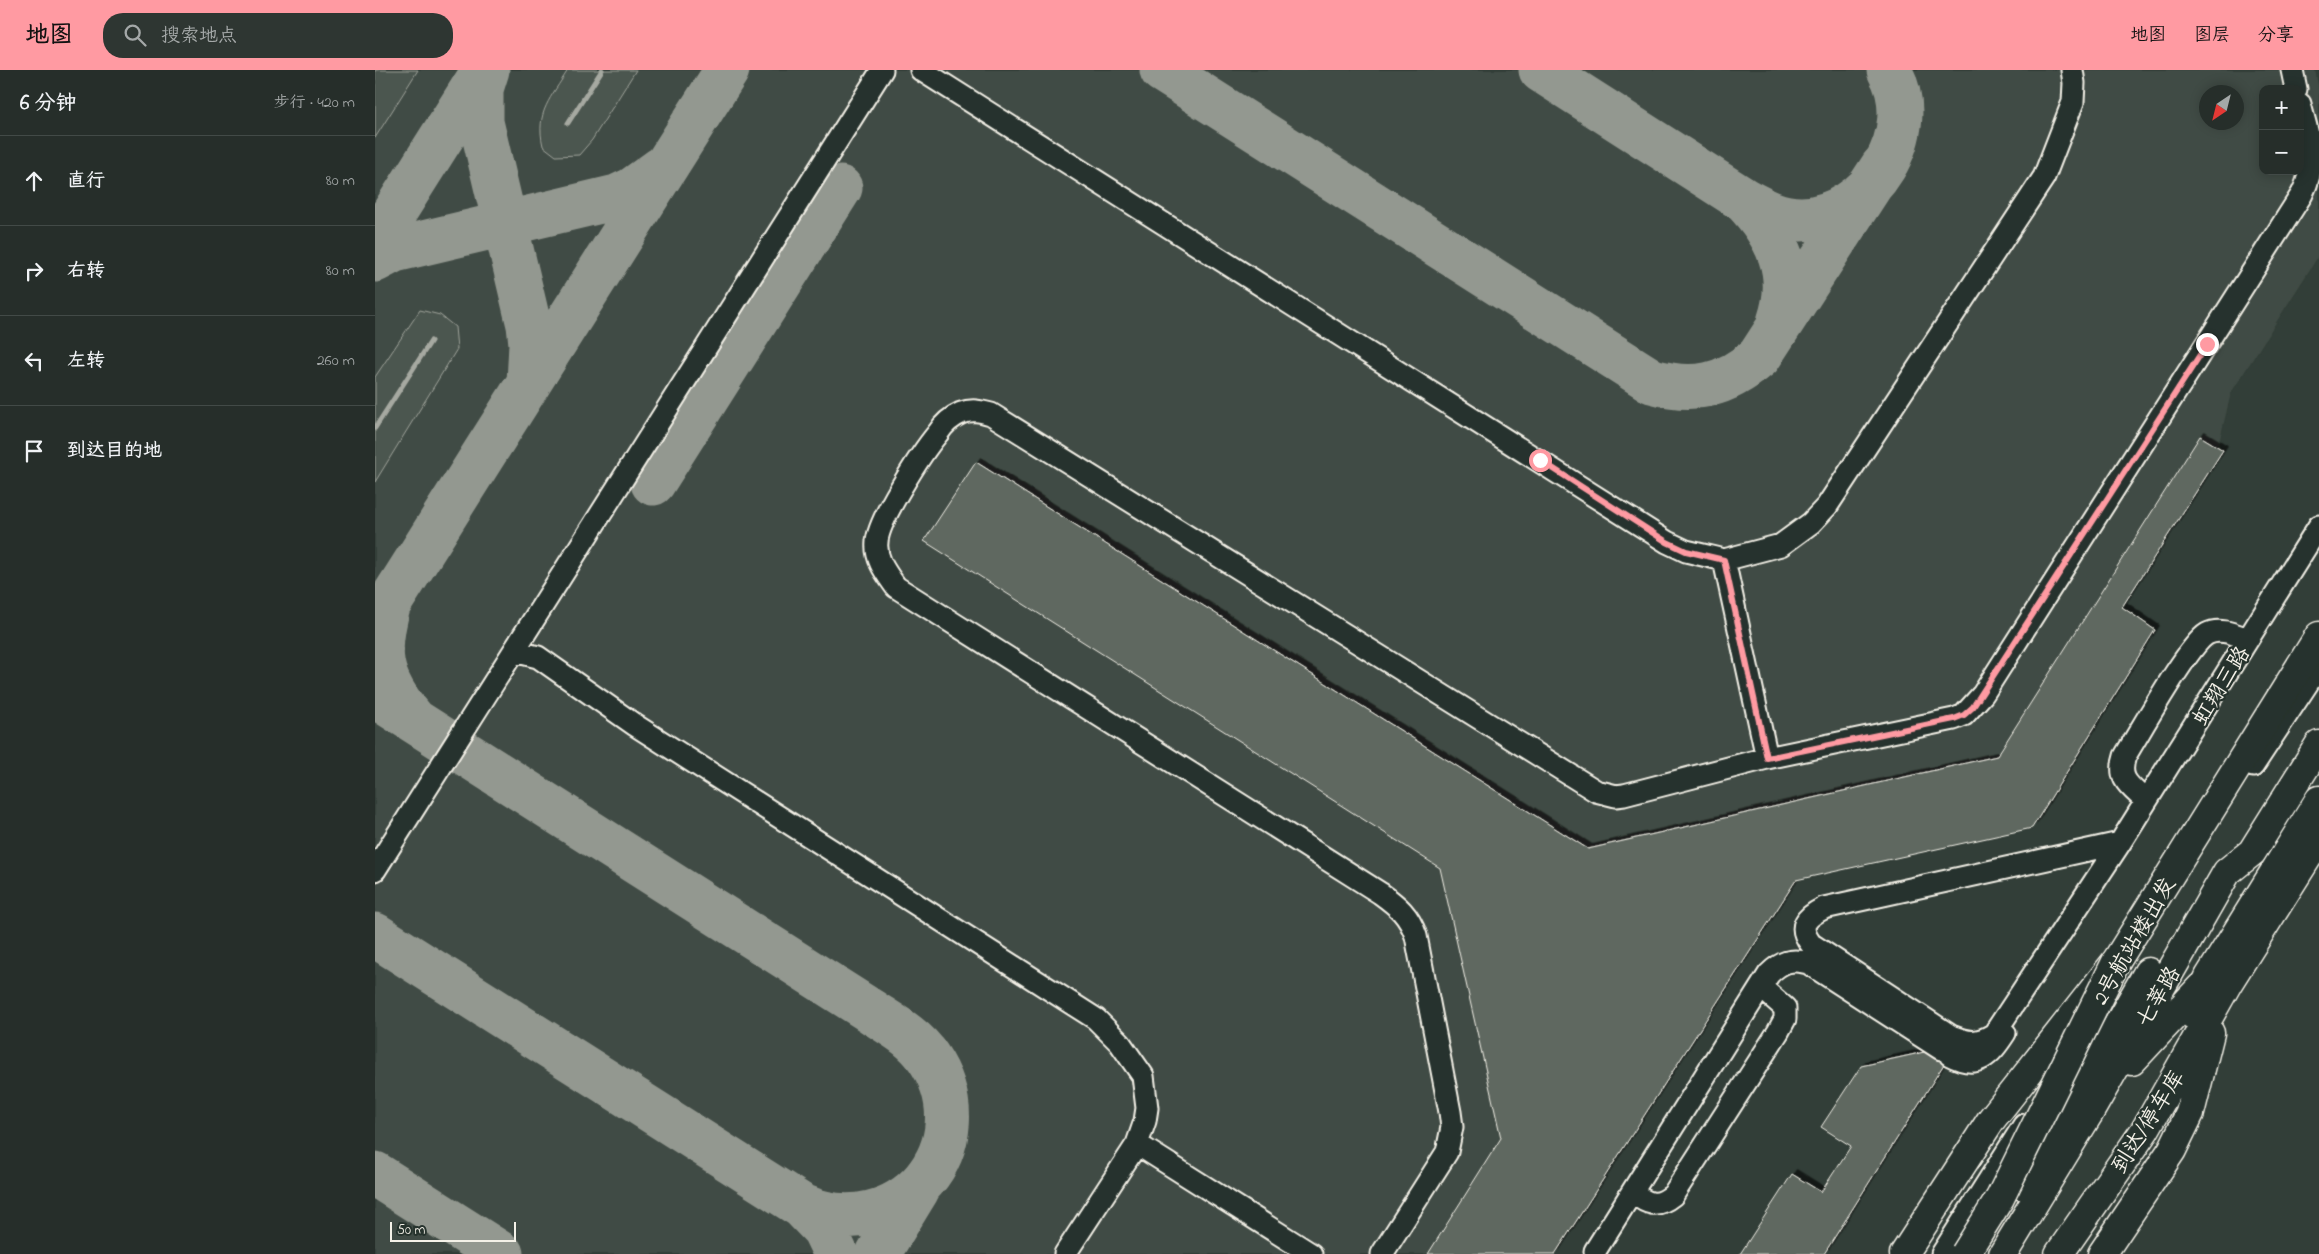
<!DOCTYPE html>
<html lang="zh">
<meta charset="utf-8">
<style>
body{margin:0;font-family:"Indie Flower","LXGW WenKai TC",sans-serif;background:#2e3632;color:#f1f3f6}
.controls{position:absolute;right:15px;top:15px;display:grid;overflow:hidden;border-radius:10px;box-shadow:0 2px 12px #0003}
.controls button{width:45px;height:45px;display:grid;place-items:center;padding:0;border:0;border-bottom:1px solid #424a47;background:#262e2a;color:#f1f3f6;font:25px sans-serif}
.compass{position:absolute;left:1824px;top:15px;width:45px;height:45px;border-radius:50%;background:#262e2a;box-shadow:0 2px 12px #0003;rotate:215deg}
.scale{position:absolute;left:15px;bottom:12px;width:126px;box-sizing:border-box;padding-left:5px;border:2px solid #f4f1e8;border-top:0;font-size:14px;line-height:18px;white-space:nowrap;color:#f4f1e8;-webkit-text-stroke:4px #26332d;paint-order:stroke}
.stop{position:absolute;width:15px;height:15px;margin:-11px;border:4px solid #ff9aa2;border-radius:50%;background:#fff}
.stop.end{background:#ff9aa2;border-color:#fff;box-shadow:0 1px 5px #0008}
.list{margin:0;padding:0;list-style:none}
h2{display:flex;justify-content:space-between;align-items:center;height:65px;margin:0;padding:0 20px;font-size:21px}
h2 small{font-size:16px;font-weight:400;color:#a4a8a8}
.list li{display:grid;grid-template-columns:32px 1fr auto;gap:15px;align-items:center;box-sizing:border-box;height:90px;padding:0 20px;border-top:1px solid #424a47}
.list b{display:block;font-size:19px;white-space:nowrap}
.list em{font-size:16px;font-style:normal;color:#a4a8a8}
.icon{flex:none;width:28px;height:28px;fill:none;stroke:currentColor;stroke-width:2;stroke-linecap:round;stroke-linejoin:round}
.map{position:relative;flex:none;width:1944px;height:1184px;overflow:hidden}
header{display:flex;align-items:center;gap:30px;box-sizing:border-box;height:70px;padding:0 25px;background:#ff9aa2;color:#111}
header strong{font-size:24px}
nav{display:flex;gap:28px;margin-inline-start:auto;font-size:18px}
.search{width:350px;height:45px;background:#2e3632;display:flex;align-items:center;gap:12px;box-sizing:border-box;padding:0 18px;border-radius:20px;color:#a4a8a8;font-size:19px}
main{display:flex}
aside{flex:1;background:#262e2a}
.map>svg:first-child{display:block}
.built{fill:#404b44;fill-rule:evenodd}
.green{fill:#4c564f;stroke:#a0a49c}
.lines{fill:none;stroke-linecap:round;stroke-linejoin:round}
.stream{stroke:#a6a9a1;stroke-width:5}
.taxiway{stroke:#939890;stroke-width:45}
.building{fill:#5f6861;stroke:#f4f1e8;filter:url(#shadow)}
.minor-casing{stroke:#f4f1e8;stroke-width:25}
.major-casing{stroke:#f4f1e8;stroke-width:31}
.highway-casing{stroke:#f4f1e8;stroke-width:31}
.minor{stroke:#26332d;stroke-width:21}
.major{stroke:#26332d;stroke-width:28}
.highway{stroke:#26332d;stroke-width:28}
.highway-bridge-casing{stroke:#f4f1e8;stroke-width:31;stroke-linecap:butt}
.highway-bridge{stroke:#26332d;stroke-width:28}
.route{stroke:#ff9aa2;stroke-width:6}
.labels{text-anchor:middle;stroke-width:4.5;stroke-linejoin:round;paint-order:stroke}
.street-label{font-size:22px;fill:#f4f1e8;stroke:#26332d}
</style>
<header>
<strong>地图</strong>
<div class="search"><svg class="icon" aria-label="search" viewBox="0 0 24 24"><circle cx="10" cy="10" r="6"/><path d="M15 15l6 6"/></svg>搜索地点</div>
<nav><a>地图</a><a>图层</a><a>分享</a></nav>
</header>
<main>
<aside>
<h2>6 分钟<small>步行 · 420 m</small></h2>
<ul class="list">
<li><svg class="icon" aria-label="ahead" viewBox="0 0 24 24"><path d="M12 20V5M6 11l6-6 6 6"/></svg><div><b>直行</b></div><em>80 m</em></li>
<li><svg class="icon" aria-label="right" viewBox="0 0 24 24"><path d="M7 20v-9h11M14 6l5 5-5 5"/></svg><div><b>右转</b></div><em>80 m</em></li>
<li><svg class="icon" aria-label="left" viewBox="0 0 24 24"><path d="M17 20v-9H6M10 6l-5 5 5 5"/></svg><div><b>左转</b></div><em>260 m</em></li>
<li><svg class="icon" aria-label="arrive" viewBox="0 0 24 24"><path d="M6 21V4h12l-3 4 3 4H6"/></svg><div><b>到达目的地</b></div></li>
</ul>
</aside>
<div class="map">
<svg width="1944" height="1184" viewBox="0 0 1944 1184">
<defs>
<filter id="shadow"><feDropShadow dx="4.5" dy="-4.5" stdDeviation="0" flood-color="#0009"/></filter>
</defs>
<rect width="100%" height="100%" fill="#323e38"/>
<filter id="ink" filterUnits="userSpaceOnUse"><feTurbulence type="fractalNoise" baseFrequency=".02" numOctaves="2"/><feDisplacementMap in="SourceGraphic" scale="10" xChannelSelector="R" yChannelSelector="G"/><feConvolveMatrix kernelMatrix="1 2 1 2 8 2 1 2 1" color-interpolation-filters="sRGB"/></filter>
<g filter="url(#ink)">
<!-- built -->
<path class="built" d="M0,0H1940L1944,19V185L1856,323L1843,377L1848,380L1747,537L1780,560L1657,758L1421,810L1180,1184H0ZM1888,19H1925V101H1888ZM1832,22H1862V52H1832Z"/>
<!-- green -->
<path class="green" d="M0,0H43L0,68Z
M193,0H261L217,70L204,85L181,86L168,76C160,42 176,28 193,0Z
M45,240L65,245L80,257L82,279L0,412V307Z"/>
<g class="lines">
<!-- stream -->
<path class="stream" d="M193,53L227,0
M0,358L56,271"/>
<!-- taxiway -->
<path class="taxiway" d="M112,0L106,19V52L154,255L156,274L154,313
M787,0L1277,311C1320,323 1350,316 1384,287L1508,96
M1166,0L1369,130C1387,140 1405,149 1426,149C1495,148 1549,61 1514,0
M1369,130C1402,165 1421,203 1404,252
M0,173L108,2
M0,190L19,180L242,127L257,120L286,99
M278,413L465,118
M14,533C0,582 3,609 37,648
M0,556L352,0
M0,626L494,940C515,954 539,966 553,987C613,1075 524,1178 427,1136L0,865
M0,1104L126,1184
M427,1136L449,1159L461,1184
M503,1184L542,1120"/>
</g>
<!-- building -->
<path class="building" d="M1825,366L1848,380L1747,537L1780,560L1657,758L1421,810L1180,1184H1053L1126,1068L1065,798L549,471L601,392L1213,779L1622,686Z
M1581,975L1449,1184H1365L1417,1104L1446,1122L1476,1076L1446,1057L1486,996Z"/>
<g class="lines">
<!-- minor casing -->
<g class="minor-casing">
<path id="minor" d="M546,0L1292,472L1311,481L1349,490L1406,475L1436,453L1452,436L1669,107L1698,32L1699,13L1697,0
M1917,0L1921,19
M1349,490L1392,688
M139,581L163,587L260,655L721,949L745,973L768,1006L772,1038L770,1051L762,1074L690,1184
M1878,696L1944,596
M1771,731C1755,716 1742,710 1750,686C1765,662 1813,575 1832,564C1845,557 1861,565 1873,569
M1745,773L1449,838C1431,847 1422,856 1436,874L1576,966C1594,973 1602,974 1619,964L1745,773L1944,456
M0,800L507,0
M1575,985C1603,1000 1615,986 1630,963
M762,1074L936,1184
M1257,1122C1273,1135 1282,1138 1298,1125L1403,962L1410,949V938L1386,917
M1220,1181L1394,904C1406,892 1416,888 1433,893L1566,979
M1007,1184L1072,1082L1077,1057L1075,1042L1041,866C1034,845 1023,836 1005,823L521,517C512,504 500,490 502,472C503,450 547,382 563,363C568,355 577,347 586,343C597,339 605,341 616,344L1221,721L1241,726L1249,725L1392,688L1579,649L1589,645L1608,624L1927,124C1944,89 1934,70 1925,34
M1567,1184L1649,1055"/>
</g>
<!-- major casing -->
<g class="major-casing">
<path id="major" d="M1818,945L1834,907L1944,730
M1757,991L1825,918
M1643,1115L1736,967L1773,902
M1628,1184L1713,1045L1852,802L1877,782L1944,675
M1684,1184L1770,1060L1853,913L1944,769
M1727,1184L1797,1080L1815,1043L1835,963"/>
</g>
<!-- highway casing -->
<g class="highway-casing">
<path id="highway" d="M1529,1184L1616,1050L1742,890L1944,566"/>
</g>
<!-- minor -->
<use href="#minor" class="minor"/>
<!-- major -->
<use href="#major" class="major"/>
<!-- highway -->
<use href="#highway" class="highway"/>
<!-- highway-bridge casing -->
<g class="highway-bridge-casing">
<path id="highway-bridge" d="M1590,1184L1625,1128L1742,890"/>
</g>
<!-- highway-bridge -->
<use href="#highway-bridge" class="highway-bridge"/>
</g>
</g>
<g class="lines" filter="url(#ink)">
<!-- route -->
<path class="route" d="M1165,390L1292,472L1311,481L1349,490L1392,688L1579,649L1589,645L1598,637L1832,274"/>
</g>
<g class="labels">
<!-- street labels -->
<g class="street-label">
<text transform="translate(1845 615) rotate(-58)" y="8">虹翔三路</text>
<text transform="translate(1758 870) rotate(-60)" y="8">2号航站楼出发</text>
<text transform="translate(1782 926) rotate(-60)" y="8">七莘路</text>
<text transform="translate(1772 1051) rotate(-58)" y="8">到达/停车库</text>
</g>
</g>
</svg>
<div class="controls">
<button>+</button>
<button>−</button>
</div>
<svg class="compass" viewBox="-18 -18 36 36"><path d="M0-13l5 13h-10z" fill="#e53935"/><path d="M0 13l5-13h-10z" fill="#a4a8a8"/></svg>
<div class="scale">50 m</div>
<div class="stop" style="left:1165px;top:390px"></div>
<div class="stop end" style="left:1832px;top:274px"></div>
</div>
</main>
